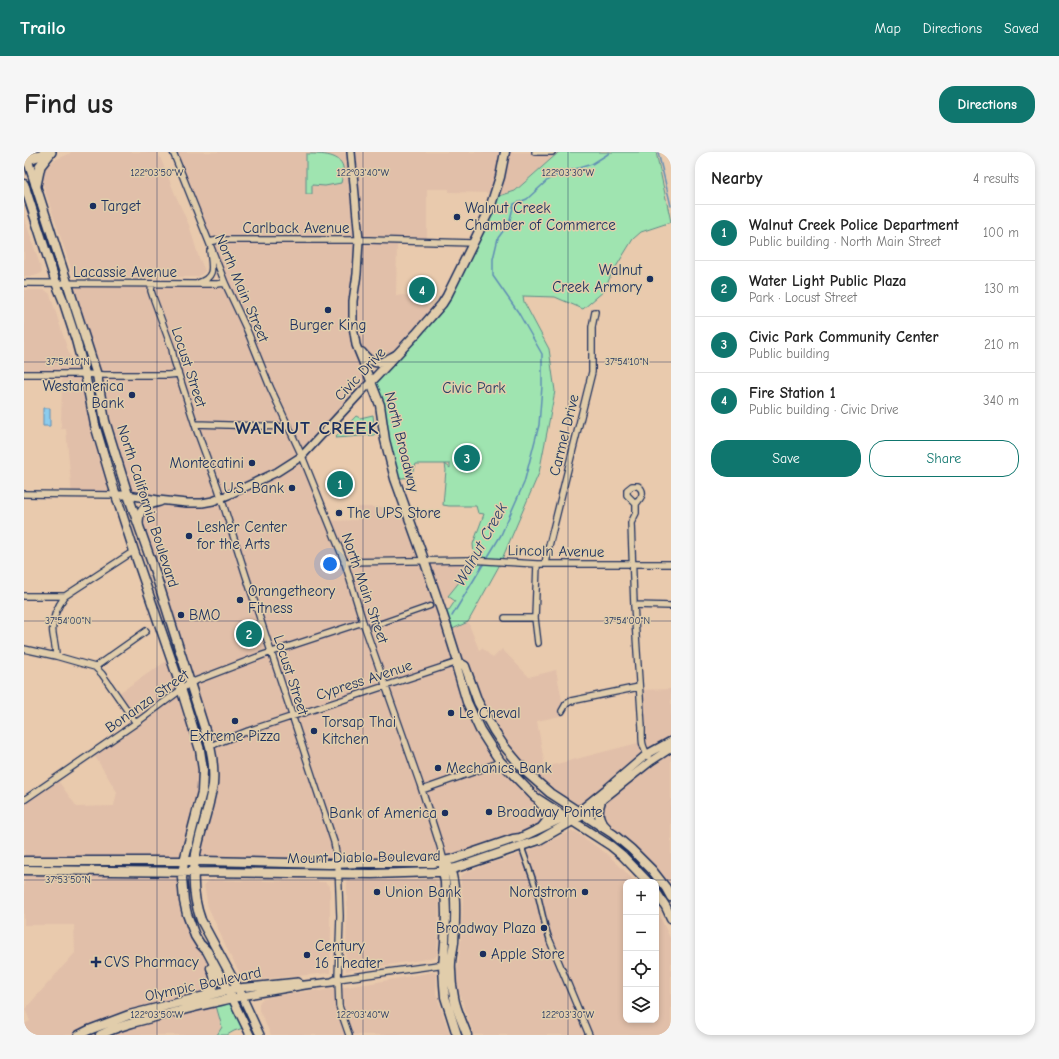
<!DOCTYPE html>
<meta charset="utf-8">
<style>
body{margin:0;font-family:"Comic Neue",sans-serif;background:#f6f6f6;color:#222}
.controls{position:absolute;right:12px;bottom:12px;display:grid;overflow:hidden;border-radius:8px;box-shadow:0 2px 6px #0003}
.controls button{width:36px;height:36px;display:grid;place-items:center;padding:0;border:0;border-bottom:1px solid #e0e0e0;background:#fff;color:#222;font:20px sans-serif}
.you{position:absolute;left:306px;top:412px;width:14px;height:14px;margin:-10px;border:3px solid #fff;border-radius:50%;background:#1a73e8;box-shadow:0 0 0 6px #1a73e833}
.badge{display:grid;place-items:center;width:26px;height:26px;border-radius:50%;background:#0f766e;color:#fff;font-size:13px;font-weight:700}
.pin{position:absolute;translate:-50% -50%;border:2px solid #fff;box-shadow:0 1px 4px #0006}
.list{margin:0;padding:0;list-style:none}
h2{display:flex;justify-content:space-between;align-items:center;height:52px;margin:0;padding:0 16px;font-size:17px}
h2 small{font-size:13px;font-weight:400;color:#767676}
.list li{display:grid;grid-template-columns:26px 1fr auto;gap:12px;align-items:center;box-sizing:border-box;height:56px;padding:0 16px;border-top:1px solid #e0e0e0}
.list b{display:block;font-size:15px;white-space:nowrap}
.list p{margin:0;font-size:13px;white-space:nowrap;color:#767676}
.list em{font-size:13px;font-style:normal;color:#767676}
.actions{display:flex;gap:8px;padding:12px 16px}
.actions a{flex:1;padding:9px 0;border:1px solid #0f766e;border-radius:16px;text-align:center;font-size:14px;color:#0f766e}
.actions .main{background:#0f766e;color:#fff}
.icon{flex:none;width:22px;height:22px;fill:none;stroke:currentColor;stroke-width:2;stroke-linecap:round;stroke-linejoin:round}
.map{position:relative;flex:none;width:647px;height:883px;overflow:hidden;border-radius:16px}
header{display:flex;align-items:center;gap:24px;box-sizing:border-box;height:56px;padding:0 20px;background:#0f766e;color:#fff}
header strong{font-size:19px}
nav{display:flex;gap:22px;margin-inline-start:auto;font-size:14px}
.intro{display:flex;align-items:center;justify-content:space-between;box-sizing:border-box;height:96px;padding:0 24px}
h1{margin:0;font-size:28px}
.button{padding:10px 18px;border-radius:16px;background:#0f766e;color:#fff;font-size:14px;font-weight:700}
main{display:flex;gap:24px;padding:0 24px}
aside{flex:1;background:#fff;border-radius:16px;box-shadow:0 2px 6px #0003}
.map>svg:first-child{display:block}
.built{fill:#e1bfa9}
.green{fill:#9fe4b0;stroke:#5d8a87}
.water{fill:#8ccced;stroke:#5f8db4}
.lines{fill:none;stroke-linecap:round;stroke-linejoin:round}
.stream{stroke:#5f8db4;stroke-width:1.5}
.pedestrian-casing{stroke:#1b2f5e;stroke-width:7}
.minor-casing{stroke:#1b2f5e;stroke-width:8}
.tertiary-casing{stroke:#1b2f5e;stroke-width:10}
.secondary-casing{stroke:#1b2f5e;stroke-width:11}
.trunk-casing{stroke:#1b2f5e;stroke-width:12}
.pedestrian{stroke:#e1cdab;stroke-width:4}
.minor{stroke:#e1cdab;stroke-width:5.5}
.tertiary{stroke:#e1cdab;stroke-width:7}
.secondary{stroke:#e1cdab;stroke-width:8}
.trunk{stroke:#e1cdab;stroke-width:9}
.ticks{fill:none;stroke:#1b2f5e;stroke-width:1;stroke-opacity:0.45}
.poi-dot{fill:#1b2f5e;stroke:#e1cdab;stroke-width:1.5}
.labels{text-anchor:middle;stroke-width:3;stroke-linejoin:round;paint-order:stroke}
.poi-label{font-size:15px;fill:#1b2f5e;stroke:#e1cdab;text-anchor:start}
.street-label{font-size:15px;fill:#1b2f5e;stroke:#e1cdab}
.park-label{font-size:15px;fill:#284166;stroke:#e1cdab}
.water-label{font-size:16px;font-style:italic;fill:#263f6c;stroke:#e1cdab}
.district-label{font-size:19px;font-weight:bold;letter-spacing:1px;fill:#1b2f5e;stroke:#e1cdab}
.ticks-label{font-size:10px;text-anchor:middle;fill:#1b2f5e;stroke:#e1cdab;stroke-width:3;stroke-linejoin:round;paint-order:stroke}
</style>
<header>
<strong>Trailo</strong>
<nav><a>Map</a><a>Directions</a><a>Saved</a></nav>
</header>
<div class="intro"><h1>Find us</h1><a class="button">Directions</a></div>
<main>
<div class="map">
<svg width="647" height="883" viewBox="0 0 647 883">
<rect width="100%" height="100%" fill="#e9caad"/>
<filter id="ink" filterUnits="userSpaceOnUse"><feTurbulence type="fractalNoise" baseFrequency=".025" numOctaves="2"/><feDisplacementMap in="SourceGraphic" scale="8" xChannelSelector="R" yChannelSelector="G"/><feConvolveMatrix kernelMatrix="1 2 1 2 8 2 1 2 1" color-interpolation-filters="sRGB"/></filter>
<g filter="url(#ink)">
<!-- built -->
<path class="built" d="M47,0H134L151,42L165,73L174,103L181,119L174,125H53L49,122L18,30L20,19L26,11L33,7L45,2Z
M149,0H535L491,39L469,46L471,41L425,40V37H403V90L373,89L372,144L380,143L412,159L374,201L352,211L333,195L347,230L278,304L304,369L333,368V355H381L400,408H447L444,415L445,418L424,444L422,448L415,451L425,479L444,470L455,498L458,496L469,506L478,497L505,525L532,518L541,563L513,569L521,615L618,590L616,538L647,537V589L623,602L553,659L539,650L480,594L441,514L433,517L463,590L523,660L515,678L430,707L171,709L190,617L115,375L117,360L140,349L104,343L73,223L44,132L201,131Z
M0,65L18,119L16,122L10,124H0Z
M0,138H21L26,142L45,202L61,222L92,343H48L42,277H37L38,223L0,222Z
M147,506L179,618L160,709H0V648L32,626L53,655L90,654L93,640L69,601L112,571L92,543Z
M647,596V745L642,736L580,673L577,649Z
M547,679L552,680L583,702L599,717L611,730H602V868H632V758L636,765L647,788V883H450L433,834V821L437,788L439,748L436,724L443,720L475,708L476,709L509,697Z
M0,718L159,720L160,749L176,792L190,824L186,839L55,883H0V872L6,869L1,857L51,801L50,773H0Z
M186,728L301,730L306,735V773L307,775L306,821L240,827H222L218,825L207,805L184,755L180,733Z
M323,728H410L414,732L415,755L413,803L410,806L322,819Z
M409,820L413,822L412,841L426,883H247L235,858V852L237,848L242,846L256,843L293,838L295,839L348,831Z
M191,850L198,875L193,883H76Z"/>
<!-- green -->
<path class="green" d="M535,0H632L647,70L617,80L609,87L587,123L580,139L559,157L531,145L499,144L500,150L525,197L531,239L515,321L475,414L444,470L424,479L419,461L425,458L431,449L424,444L445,418L444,414L450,403L449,392L460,362L454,361L452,354H425L419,353L422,318L421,312L426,316V312H392L390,318H384L386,325L371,327L347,230L418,152L469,46L491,39Z
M282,2C293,2 316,1 319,15C320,20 318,26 317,31L301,34L288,33V42H282Z
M349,263L351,283L311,286L332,264L336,266Z
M227,474L230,484L222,487L218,476Z
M208,846L222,875L210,879L203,883H193L198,875L191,850Z"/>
<!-- water -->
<path class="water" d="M19,256H26V274H19Z"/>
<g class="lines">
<!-- stream -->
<path class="stream" d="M634,0L647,54
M462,408L477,383L500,331L515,273L518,234V202L494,160L469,124V107L474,86L485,71L490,52L503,47L526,26L545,19L568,12L584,2L585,0
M428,464L460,411"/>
<!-- pedestrian casing -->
<g class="pedestrian-casing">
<path id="pedestrian" d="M349,474L406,454
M499,694V699L513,739L521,773L526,789"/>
</g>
<!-- minor casing -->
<g class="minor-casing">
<path id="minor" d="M149,0L185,90L201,131L223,178L246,235L278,304L320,408L339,470L396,632L416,694L420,709
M511,0H528
M185,90L195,88H345L449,91
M0,131L170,132H193L201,131
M174,131C192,125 188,115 186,99
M128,132L127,139L129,145L148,197L150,208L173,279L194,336L222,424L310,690L314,712L316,764L314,827L315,854L325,883
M0,222H61L80,223H144L154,222
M171,272L265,275
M0,342L92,343
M612,352C617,346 622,340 614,334H608L603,338V343L612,352V361L607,371L610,453L618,575C618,589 617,592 624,604
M320,410L447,408L513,412H647
M513,412L511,466L514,491
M521,412L522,406L568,220V175L571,160
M0,444H41L110,399
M610,453L647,454
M481,466H511
M0,497L32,504L60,512L71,515L78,522L112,571
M32,504C32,496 30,489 29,482C27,468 33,455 41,444
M71,515L122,479
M538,559L542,552L547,549L615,535
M186,594L224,579L434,510
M398,638L469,613L476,609
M0,648L112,571L166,531L239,503L339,470
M526,789L565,883
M314,827L414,813H422"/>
</g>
<!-- tertiary casing -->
<g class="tertiary-casing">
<path id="tertiary" d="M338,200C351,216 354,212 371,203
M92,343H104L134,348L163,351H178L189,349L204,343L253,320L278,304L338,239L347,230L332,193L329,174V149L333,122L335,88L331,43L327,0
M115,373C115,355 120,354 136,350
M553,659L560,655L581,638L623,602L647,589
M559,663L564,659L627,609L647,596
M214,836L274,830
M208,846L226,883
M236,883L218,844L281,833L308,830L314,827"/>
</g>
<!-- secondary casing -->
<g class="secondary-casing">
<path id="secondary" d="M1,0L73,223L81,269L104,343L130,417L186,594C189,607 190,620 189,633C188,639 186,645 185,651C181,668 175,685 172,702C168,724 169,746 177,768L218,844C197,849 176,853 155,859C128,866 101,871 76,883
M481,0L476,25L465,59L423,144L418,152L392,182L347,230L356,253L361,288L371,327L398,402L423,475L434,510L433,516L443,550L456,578L470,600L476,609L511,645L587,694L598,703L624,730
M0,32L32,131L39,148L52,188L61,222L71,273L89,334L110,399L155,530L176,598L179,618L178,640L160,709L158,726L160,749L163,762L171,784L176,792L183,799L208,846
M434,510L441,514L454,550L470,579L480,594L502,620L526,641L589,682L607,697L628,718L642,736L647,745
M577,649C573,660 574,668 583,676
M515,650C524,660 528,664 518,675
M0,709H180L305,712L341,711H409L430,707L489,687L496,686L553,659
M419,714V719L421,730L422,763L421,790L419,815L420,833L421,845L433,883
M424,714C434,727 431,774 430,790C429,799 426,808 427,818C427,827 428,836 430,845C432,858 439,871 443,883
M0,718L348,722L411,720L432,716L515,688L559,663
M632,740L642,755L647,766
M182,843C192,832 193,830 187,816
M55,883L65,878L105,863L209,837"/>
</g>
<!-- trunk casing -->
<g class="trunk-casing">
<path id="trunk" d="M0,9L24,0
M12,33L16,14L27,0
M0,35L1,36"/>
</g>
<!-- pedestrian -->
<use href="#pedestrian" class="pedestrian"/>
<!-- minor -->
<use href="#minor" class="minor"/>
<!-- tertiary -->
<use href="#tertiary" class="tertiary"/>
<!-- secondary -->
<use href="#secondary" class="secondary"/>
<!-- trunk -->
<use href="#trunk" class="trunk"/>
</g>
</g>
<!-- ticks -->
<path class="ticks" d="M133,0V883M339,0V883M544,0V883M0,210H647M0,469H647M0,728H647"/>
<!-- markers -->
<g class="poi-dot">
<circle cx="69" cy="54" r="4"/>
<circle cx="433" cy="65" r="4"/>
<circle cx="626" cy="127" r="4"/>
<circle cx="304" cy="158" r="4"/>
<circle cx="108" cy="243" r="4"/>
<circle cx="228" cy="311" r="4"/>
<circle cx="268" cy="336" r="4"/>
<circle cx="315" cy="361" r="4"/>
<circle cx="165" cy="384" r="4"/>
<circle cx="216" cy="448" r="4"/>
<circle cx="157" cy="463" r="4"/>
<circle cx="427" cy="561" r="4"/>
<circle cx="211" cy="569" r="4"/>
<circle cx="290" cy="579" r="4"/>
<circle cx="414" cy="616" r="4"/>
<circle cx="465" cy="660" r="4"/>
<circle cx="421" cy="661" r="4"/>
<circle cx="353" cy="740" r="4"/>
<circle cx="561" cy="740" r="4"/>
<circle cx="520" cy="776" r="4"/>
<circle cx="459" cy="802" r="4"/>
<circle cx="283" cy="803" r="4"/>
<path d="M70 804h4v4h4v4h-4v4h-4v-4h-4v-4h4z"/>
</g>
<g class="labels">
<!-- poi labels -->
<g class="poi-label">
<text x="77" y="59">Target</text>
<text x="441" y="61">Walnut Creek<tspan x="441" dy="17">Chamber of Commerce</tspan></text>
<text x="618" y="123" text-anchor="end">Walnut<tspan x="618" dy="17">Creek Armory</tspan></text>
<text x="304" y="178" text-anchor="middle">Burger King</text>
<text x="100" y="239" text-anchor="end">Westamerica<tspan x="100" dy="17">Bank</tspan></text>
<text x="220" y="316" text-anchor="end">Montecatini</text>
<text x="260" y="341" text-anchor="end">U.S. Bank</text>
<text x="323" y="366">The UPS Store</text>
<text x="173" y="380">Lesher Center<tspan x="173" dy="17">for the Arts</tspan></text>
<text x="224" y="444">Orangetheory<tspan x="224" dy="17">Fitness</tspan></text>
<text x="165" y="468">BMO</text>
<text x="435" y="566">Le Cheval</text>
<text x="298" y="575">Torsap Thai<tspan x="298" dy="17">Kitchen</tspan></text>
<text x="211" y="589" text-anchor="middle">Extreme Pizza</text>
<text x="422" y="621">Mechanics Bank</text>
<text x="473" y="665">Broadway Pointe</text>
<text x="413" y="666" text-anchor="end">Bank of America</text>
<text x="361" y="745">Union Bank</text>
<text x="553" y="745" text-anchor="end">Nordstrom</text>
<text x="512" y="781" text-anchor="end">Broadway Plaza</text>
<text x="291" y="799">Century<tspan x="291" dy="17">16 Theater</tspan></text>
<text x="467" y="807">Apple Store</text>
<text x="80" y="815">CVS Pharmacy</text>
</g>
<!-- street labels -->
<g class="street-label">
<text x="272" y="81">Carlback Avenue</text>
<text x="101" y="125">Lacassie Avenue</text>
<text transform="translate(218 136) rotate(67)" y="5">North Main Street</text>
<text transform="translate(165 215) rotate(72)" y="5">Locust Street</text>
<text transform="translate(336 222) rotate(-47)" y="5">Civic Drive</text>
<text transform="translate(540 283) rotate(-76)" y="5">Carmel Drive</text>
<text transform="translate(378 290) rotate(76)" y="5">North Broadway</text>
<text transform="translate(124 354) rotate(72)" y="5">North California Boulevard</text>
<text transform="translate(532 399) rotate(1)" y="5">Lincoln Avenue</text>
<text transform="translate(341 436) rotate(71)" y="5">North Main Street</text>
<text transform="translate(267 523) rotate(72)" y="5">Locust Street</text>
<text transform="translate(340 528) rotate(-18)" y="5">Cypress Avenue</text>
<text transform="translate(123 549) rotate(-35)" y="5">Bonanza Street</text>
<text transform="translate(340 705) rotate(-1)" y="5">Mount Diablo Boulevard</text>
<text transform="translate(179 832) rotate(-12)" y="5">Olympic Boulevard</text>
</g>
<!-- park labels -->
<g class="park-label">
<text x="450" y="241">Civic Park</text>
</g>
<!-- water labels -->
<g class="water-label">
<text transform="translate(456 392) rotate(-61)" y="6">Walnut Creek</text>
</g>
<!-- district labels -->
<g class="district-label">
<text x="283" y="282">WALNUT CREEK</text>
</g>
</g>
<g class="ticks-label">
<text x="133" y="24">122°03'50"W</text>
<text x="339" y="24">122°03'40"W</text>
<text x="544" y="24">122°03'30"W</text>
<text x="44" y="213">37°54'10"N</text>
<text x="603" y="213">37°54'10"N</text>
<text x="44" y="472">37°54'00"N</text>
<text x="603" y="472">37°54'00"N</text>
<text x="44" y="731">37°53'50"N</text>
<text x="133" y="866">122°03'50"W</text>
<text x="339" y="866">122°03'40"W</text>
<text x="544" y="866">122°03'30"W</text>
</g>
</svg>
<div class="controls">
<button>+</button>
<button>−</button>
<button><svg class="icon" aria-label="locate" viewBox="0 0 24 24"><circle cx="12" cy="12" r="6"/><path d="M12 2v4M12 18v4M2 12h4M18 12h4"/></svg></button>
<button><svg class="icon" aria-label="layers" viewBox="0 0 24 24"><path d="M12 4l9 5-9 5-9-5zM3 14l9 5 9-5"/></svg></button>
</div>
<div class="you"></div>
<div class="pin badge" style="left:316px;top:332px">1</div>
<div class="pin badge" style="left:225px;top:482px">2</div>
<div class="pin badge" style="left:443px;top:306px">3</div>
<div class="pin badge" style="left:398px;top:138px">4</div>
</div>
<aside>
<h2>Nearby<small>4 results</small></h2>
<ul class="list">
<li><span class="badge">1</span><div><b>Walnut Creek Police Department</b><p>Public building · North Main Street</p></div><em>100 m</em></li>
<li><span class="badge">2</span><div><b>Water Light Public Plaza</b><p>Park · Locust Street</p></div><em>130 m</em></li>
<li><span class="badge">3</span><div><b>Civic Park Community Center</b><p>Public building</p></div><em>210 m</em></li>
<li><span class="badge">4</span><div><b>Fire Station 1</b><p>Public building · Civic Drive</p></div><em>340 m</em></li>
</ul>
<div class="actions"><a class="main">Save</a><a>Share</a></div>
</aside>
</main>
